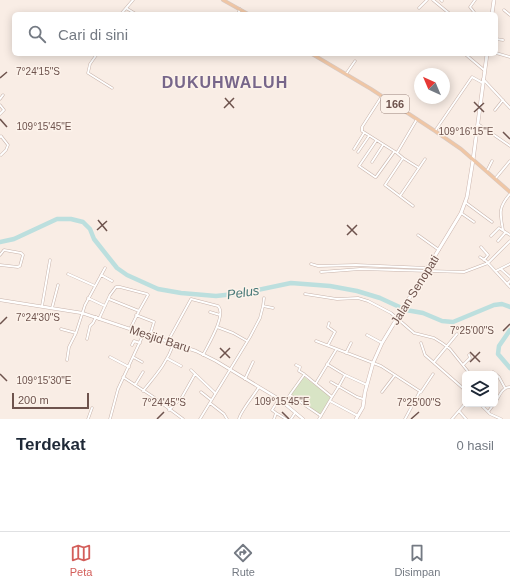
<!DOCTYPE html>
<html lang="id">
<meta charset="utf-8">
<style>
body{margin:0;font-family:Arial,sans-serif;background:#f2f2f3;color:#1f2937}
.controls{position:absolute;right:12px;bottom:12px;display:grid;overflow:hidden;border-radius:6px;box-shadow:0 2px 10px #0003}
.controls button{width:36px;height:36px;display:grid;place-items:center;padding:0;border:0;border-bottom:1px solid #e0e1e3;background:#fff;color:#1f2937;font:20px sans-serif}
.compass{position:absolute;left:414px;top:68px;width:36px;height:36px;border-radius:50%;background:#fff;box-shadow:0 2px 10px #0003;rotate:316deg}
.scale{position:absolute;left:12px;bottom:10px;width:77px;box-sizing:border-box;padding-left:4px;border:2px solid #6e534d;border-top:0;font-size:11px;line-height:14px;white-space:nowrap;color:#6e534d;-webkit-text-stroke:3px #fcf2ea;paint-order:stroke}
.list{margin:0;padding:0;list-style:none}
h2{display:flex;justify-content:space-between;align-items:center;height:52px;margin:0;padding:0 16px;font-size:17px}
h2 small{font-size:13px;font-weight:400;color:#747a83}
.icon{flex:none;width:22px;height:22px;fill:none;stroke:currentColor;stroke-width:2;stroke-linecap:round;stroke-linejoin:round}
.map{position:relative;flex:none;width:510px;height:419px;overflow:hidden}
.search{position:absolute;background:#fff;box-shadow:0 2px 10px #0003;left:12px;right:12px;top:12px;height:44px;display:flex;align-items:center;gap:10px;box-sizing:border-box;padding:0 14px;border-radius:6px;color:#747a83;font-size:15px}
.sheet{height:112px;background:#fff}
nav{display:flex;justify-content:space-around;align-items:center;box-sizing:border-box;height:56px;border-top:1px solid #e0e1e3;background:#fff;font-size:11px;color:#747a83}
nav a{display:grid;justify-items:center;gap:2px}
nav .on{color:#d35e5a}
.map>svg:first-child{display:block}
.green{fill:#d8e4c5}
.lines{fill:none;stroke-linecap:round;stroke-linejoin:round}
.river{stroke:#bcdfde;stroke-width:4.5}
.minor-casing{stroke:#c8b4ac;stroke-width:3}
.tertiary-casing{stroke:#c8b4ac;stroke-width:3.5}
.secondary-casing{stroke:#cdb5ad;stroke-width:4}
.primary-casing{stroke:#d4cbca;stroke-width:4}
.minor{stroke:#fff;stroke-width:2}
.tertiary{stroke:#fff;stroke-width:2.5}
.secondary{stroke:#fff;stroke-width:3}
.primary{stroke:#efc6a5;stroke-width:3}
.ticks{fill:none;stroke:#6e534d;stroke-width:1.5}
.labels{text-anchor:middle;stroke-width:3;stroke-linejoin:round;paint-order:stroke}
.shield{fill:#fcf2ea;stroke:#99837c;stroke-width:1}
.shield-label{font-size:11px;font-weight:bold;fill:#6e534d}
.street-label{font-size:12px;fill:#6e534d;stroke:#fcf2ea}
.water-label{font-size:13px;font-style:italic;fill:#477877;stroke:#fcf2ea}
.district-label{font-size:16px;font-weight:bold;letter-spacing:1px;fill:#77668a;stroke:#fcf2ea}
.ticks-label{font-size:10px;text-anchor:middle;fill:#6e534d;stroke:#fcf2ea;stroke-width:3;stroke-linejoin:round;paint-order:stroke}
</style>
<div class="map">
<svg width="510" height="419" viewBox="0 0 510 419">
<rect width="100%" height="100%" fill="#f9ede5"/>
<!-- green -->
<path class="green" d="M303,376L331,397L319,416L289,393L301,378Z"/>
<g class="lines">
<!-- river -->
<path class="river" d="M0,242L14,239L57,219H71L83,222L90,229L94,239L117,268L127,275L158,289L181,293L216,296L243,293L291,283L330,286L357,291L380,298L406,310L423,313L442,321L453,322L494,305L502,304L510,307
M510,330L499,346L498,354L510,368"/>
<!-- minor casing -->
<g class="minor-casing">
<path id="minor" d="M433,0L450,14
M441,0L442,1
M126,8L136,14
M419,8L427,0
M504,10L510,15
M121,14L133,0
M238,14L240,9
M473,14L474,12L470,7L475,0
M496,39L503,40
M496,53L510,57
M97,54L90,64L88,73L112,88
M465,54L484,70
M346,74L355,61
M483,79L510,108
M382,96L362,127V131L397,153L417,119
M0,99L3,95
M0,105L4,110L0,114
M495,110L503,100
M478,124L510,146
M435,131L472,77L483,83
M0,137L1,136L8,145L6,150L1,155
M376,141L359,166L375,177H376L394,152
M354,149L364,133
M358,152L369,136
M397,153L403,158L385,185L413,206
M403,158L419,168
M372,162L383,145
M487,171L492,161
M495,179L510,161
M400,196L425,159
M465,202L492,222
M461,213L474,222
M503,230C500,213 498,208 510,194
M418,235L439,250
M491,236L499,228L510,235
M498,241L505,233
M481,247L488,255L484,260
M0,255L4,250L21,253L23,255L20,266L18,267L0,265
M480,257L486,261L510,287
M311,264L318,266L356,265L428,268
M501,269L510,277
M496,271L510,264
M321,272L360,269L464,272L488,263L510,241
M68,274L95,286
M101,275L112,281
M507,284L510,281
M305,294L337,299L358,298L368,301L391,313L414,333L434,338L442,343L450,349L470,374
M88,298L105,306
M264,298L263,306L273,308
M109,299L139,311
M42,306L50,260
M52,308L58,285
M210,312L220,315
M136,315L154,322L150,335
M99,319L110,295L116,287H120L147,294L148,295L139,311L130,329
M217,327L233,333L247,341
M61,329L76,333
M367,335L382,343
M87,339L90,326L93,323L96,317
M168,341L191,299L218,306C227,314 208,345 203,355
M316,341L381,366L421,392L419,393L405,419
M421,343L425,355L465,390
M132,345L134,341L140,343
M328,345L335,332L328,327L329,323
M346,353L351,343
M110,357L129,367
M133,357L142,362
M168,359L181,366
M67,360L69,347L76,333L85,305L105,268
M434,362L457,334
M327,364L345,375L367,385
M296,365L300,367L299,371L304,374
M463,365L470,358L469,355
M191,370L215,393
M490,374L493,372L499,377L505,388
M123,377L152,396L183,419
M245,379L253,362
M331,382L357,397L363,399
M316,383L336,350
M135,385L143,372
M143,391C156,375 167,363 174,343
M201,392L211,400
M382,392L395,375
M421,392L433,374
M290,395L321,416
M332,397L339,386L345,375
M330,401L358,416
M210,403L224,414L227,419
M284,403L304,375H305L332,397L319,419
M495,403C499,397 502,387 510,387
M480,404L490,414L501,419
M169,410L182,397L195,374
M459,411L466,419
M488,412L494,404
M276,413L286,419
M88,419L92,408
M110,419L118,389L144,333
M200,419L250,337L260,318L263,306
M239,419C240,412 255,394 259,387
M274,419L276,413L272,410L279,399
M291,419L295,413
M452,419L465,404"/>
</g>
<!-- tertiary casing -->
<g class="tertiary-casing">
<path id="tertiary" d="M0,300L82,313L196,351L216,361L279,399L303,419"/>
</g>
<!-- secondary casing -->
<g class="secondary-casing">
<path id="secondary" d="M492,14L494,0
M356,419L363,407L365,392L373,363L382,343L461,213L467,197L473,160L487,54"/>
</g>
<!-- primary casing -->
<g class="primary-casing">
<path id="primary" d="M223,0L248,14
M312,54L371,89L435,131L461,149L510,192"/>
</g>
<!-- minor -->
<use href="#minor" class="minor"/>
<!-- tertiary -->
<use href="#tertiary" class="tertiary"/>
<!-- secondary -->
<use href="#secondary" class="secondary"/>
<!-- primary -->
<use href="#primary" class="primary"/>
</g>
<!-- ticks -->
<path class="ticks" d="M0,78L7,72M225,98L234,108M474,102L484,112M224,108L234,98M474,112L484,103M0,119L7,127M503,132L510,139M98,220L107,231M347,225L357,235M97,230L107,221M347,235L357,225M0,324L7,317M503,331L510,324M220,348L230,358M470,352L480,362M220,358L230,348M470,362L480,352M0,374L7,381M282,412L289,419M157,419L164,412M411,419L419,412"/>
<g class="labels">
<!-- shield labels -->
<rect class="shield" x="381" y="95" width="28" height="18" rx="3"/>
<g class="shield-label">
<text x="395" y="108">166</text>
</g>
<!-- street labels -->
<g class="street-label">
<text transform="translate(415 290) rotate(-58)" y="4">Jalan Senopati</text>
<text transform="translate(160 339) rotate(18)" y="4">Mesjid Baru</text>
</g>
<!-- water labels -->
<g class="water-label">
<text transform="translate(243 292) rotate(-8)" y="5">Pelus</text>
</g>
<!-- district labels -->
<g class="district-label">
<text x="225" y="88">DUKUHWALUH</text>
</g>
</g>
<g class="ticks-label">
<text x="38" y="75">7°24'15"S</text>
<text x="44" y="130">109°15'45"E</text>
<text x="466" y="135">109°16'15"E</text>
<text x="38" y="321">7°24'30"S</text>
<text x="472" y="334">7°25'00"S</text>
<text x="44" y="384">109°15'30"E</text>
<text x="282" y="405">109°15'45"E</text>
<text x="164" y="406">7°24'45"S</text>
<text x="419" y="406">7°25'00"S</text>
</g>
</svg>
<div class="controls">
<button><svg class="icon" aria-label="layers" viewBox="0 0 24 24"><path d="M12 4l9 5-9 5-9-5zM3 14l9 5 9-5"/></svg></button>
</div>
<svg class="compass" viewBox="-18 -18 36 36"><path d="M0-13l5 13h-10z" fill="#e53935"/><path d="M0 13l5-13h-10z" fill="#747a83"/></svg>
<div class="scale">200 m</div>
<div class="search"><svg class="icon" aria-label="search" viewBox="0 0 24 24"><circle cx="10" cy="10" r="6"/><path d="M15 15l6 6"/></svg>Cari di sini</div>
</div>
<section class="sheet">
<h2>Terdekat<small>0 hasil</small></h2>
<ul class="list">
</ul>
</section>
<nav>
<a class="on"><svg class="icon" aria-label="map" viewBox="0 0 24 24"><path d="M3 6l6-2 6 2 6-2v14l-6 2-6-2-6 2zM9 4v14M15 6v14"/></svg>Peta</a>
<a><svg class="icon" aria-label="directions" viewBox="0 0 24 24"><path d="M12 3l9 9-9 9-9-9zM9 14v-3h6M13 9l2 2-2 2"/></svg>Rute</a>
<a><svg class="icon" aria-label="saved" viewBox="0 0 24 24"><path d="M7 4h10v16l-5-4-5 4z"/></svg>Disimpan</a>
</nav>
